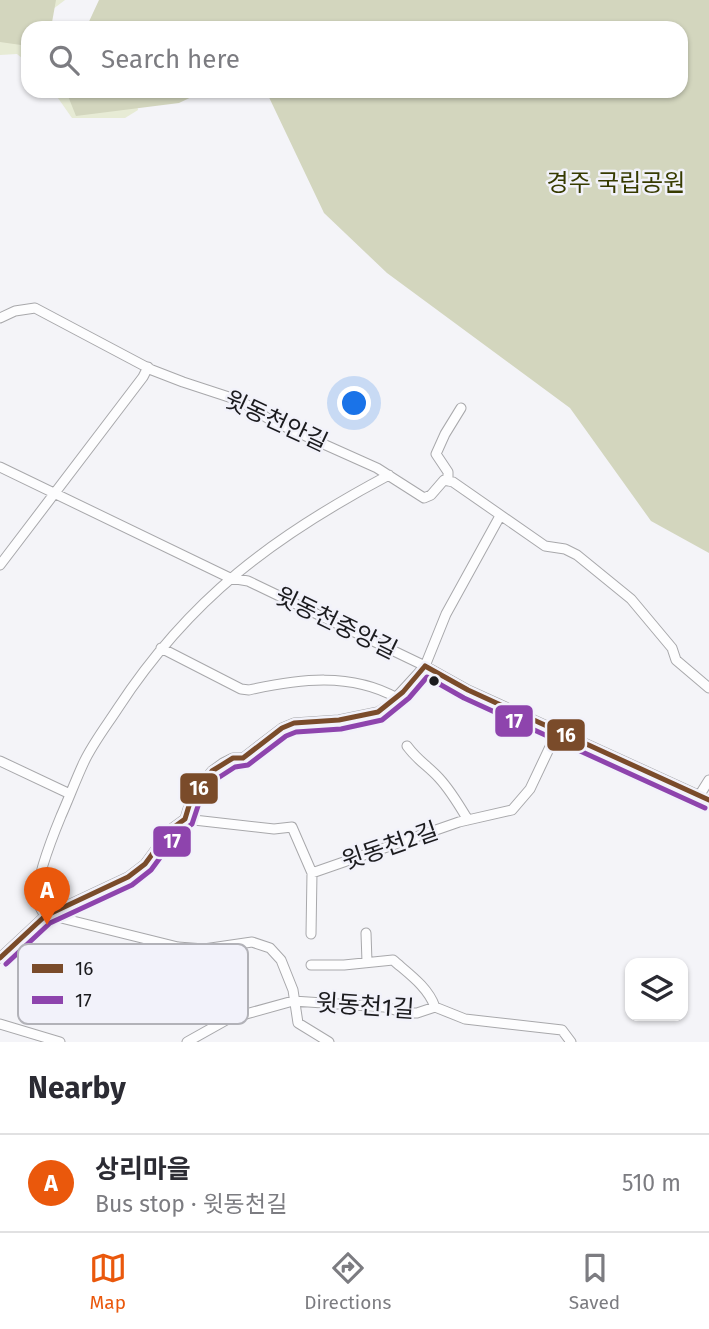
<!DOCTYPE html>
<meta charset="utf-8">
<style>
body{margin:0;font-family:"Fira Sans","Noto Sans KR",sans-serif;background:#f2f2f3;color:#2b2b33}
.controls{position:absolute;right:21px;bottom:21px;display:grid;overflow:hidden;border-radius:14px;box-shadow:0 2px 5px #0004}
.controls button{width:63px;height:63px;display:grid;place-items:center;padding:0;border:0;border-bottom:2px solid #e1e1e2;background:#fff;color:#2b2b33;font:35px sans-serif}
.you{position:absolute;left:355px;top:404px;width:24px;height:24px;margin:-18px;border:5px solid #fff;border-radius:50%;background:#1a73e8;box-shadow:0 0 0 10px #1a73e833}
.badge{display:grid;place-items:center;width:46px;height:46px;border-radius:50%;background:#ea580c;color:#fff;font-size:23px;font-weight:700}
.pin{position:absolute;translate:-50% -58px;filter:drop-shadow(0 2px 4px #0008)}
.pin::after{content:'';position:absolute;top:37px;width:24px;height:21px;background:inherit;clip-path:polygon(0 0,100% 0,50% 100%)}
.list{margin:0;padding:0;list-style:none}
h2{display:flex;justify-content:space-between;align-items:center;height:91px;margin:0;padding:0 28px;font-size:30px}
h2 small{font-size:23px;font-weight:400;color:#7c7c81}
.list li{display:grid;grid-template-columns:46px 1fr auto;gap:21px;align-items:center;box-sizing:border-box;height:98px;padding:0 28px;border-top:2px solid #e1e1e2}
.list b{display:block;font-size:26px;white-space:nowrap}
.list p{margin:0;font-size:23px;white-space:nowrap;color:#7c7c81}
.list em{font-size:23px;font-style:normal;color:#7c7c81}
.icon{flex:none;width:38px;height:38px;fill:none;stroke:currentColor;stroke-width:2;stroke-linecap:round;stroke-linejoin:round}
.map{position:relative;flex:none;width:709px;height:1042px;overflow:hidden}
.search{position:absolute;background:#fff;box-shadow:0 2px 5px #0004;left:21px;right:21px;top:21px;height:77px;display:flex;align-items:center;gap:18px;box-sizing:border-box;padding:0 24px;border-radius:21px;color:#7c7c81;font-size:26px}
.sheet{height:189px;background:#fff}
nav{display:flex;justify-content:space-around;align-items:center;box-sizing:border-box;height:98px;border-top:2px solid #e1e1e2;background:#fff;font-size:19px;color:#7c7c81}
nav a{display:grid;justify-items:center;gap:4px}
nav .on{color:#ea580c}
.map>svg:first-child{display:block}
.green{fill:#e7ebd5}
.forest{fill:#d3d6be}
.lines{fill:none;stroke-linecap:round;stroke-linejoin:round}
.street-casing{stroke:#a8a8ab;stroke-width:11}
.street{stroke:#fdfdfe;stroke-width:9}
.bus-1-casing{stroke:#f2f2fa;stroke-width:10}
.bus-2-casing{stroke:#f2f2fa;stroke-width:10}
.bus-1{stroke:#7a4b2a;stroke-width:5}
.bus-2{stroke:#8e44ad;stroke-width:5}
.bus-dot{fill:#1b1b1e;stroke:#f2f2fa;stroke-width:2.5}
.labels{text-anchor:middle;stroke-width:5;stroke-linejoin:round;paint-order:stroke}
.park-label{font-size:24px;fill:#373b00;stroke:#f2f2fa}
.street-label{font-size:24px;fill:#1b1b1e;stroke:#f2f2fa}
.key{fill:#f2f2fa;stroke:#b2b2b8;stroke-width:2}
.key-label{font-size:19px;fill:#1b1b1e}
.line-badge{stroke:#f2f2fa;stroke-width:2.5}
.badge-label{font-size:19px;text-anchor:middle;font-weight:bold;fill:#fff}
</style>
<div class="map">
<svg width="709" height="1042" viewBox="0 0 709 1042">
<rect width="100%" height="100%" fill="#f4f4f8"/>
<!-- green -->
<path class="green" d="M0,0H65L28,28V63L17,54L0,55Z
M53,91H155L137,103L138,110L125,118H72Z"/>
<!-- forest -->
<path class="forest" d="M0,0H56L51,28H28V46L0,42Z
M99,0H709V553L651,521L570,408L387,273L324,213L266,91H681V28H86Z
M66,91H204L179,103L76,116Z"/>
<g class="lines">
<!-- street casing -->
<g class="street-casing">
<path id="street" d="M0,318L15,311L35,308L152,370L183,382L241,401L272,421L377,468L424,498L431,495L444,480L453,482L545,546L565,549L577,555L631,599L672,648L676,660L709,688
M0,467L230,578L248,581L425,666L468,690L709,800
M448,481V472L436,454L445,434L461,408
M0,565L143,377L148,367
M161,648L241,689L249,690C299,679 351,672 397,698
M407,746C418,761 427,765 439,778C451,791 459,805 468,820
M0,761L70,794
M699,796L709,780
M185,819L274,829L292,827L312,873L459,822L512,810L530,789L557,732
M49,915L178,947L204,949L252,942L270,948L281,960L293,990L298,1023L329,1042
M45,916C43,912 39,907 38,902C33,885 54,833 61,816C69,798 76,779 84,762C93,743 107,725 118,708C190,598 274,536 389,475
M366,933L367,962
M311,934L312,873
M0,958L45,916L128,877L145,864L170,830L185,819L191,799L203,782L212,771L223,763L233,758H243L282,728L294,723L339,720L378,712L390,704L425,666L446,614L500,516
M311,965H344L393,960C409,974 428,987 435,1007
M0,1024L60,1042
M187,1042L228,1019L293,1001L384,1007L406,1013H417L435,1007L465,1019L562,1030L571,1042"/>
</g>
<!-- street -->
<use href="#street" class="street"/>
<!-- bus-1 casing -->
<g class="bus-1-casing">
<path id="bus-1" d="M425,666L468,690L709,800
M0,958L45,916L128,877L145,864L170,830L185,819L191,799L212,771L233,758H243L282,728L294,723L339,720L378,712L403,692L425,666"/>
</g>
<!-- bus-2 casing -->
<g class="bus-2-casing">
<path id="bus-2" d="M6,964L50,923L132,885L151,870L176,836L192,824L199,803L218,778L235,767L248,765L286,736L296,732L341,729L382,720L409,698L427,677L464,698L705,808"/>
</g>
<!-- bus-1 -->
<use href="#bus-1" class="bus-1"/>
<!-- bus-2 -->
<use href="#bus-2" class="bus-2"/>
</g>
<!-- markers -->
<circle class="bus-dot" cx="434" cy="681" r="6"/>
<g class="labels">
<!-- park labels -->
<g class="park-label">
<text x="616" y="191">경주 국립공원</text>
</g>
<!-- street labels -->
<g class="street-label">
<text transform="translate(276 421) rotate(25)" y="8">윗동천안길</text>
<text transform="translate(336 623) rotate(26)" y="8">윗동천중앙길</text>
<text transform="translate(390 846) rotate(-19)" y="8">윗동천2길</text>
<text transform="translate(365 1006) rotate(4)" y="8">윗동천1길</text>
</g>
</g>
<!-- legend -->
<rect x="18" y="944" width="230" height="80" rx="10" class="key"/>
<rect x="32" y="964" width="31" height="9" fill="#7a4b2a"/>
<rect x="32" y="996" width="31" height="8" fill="#8e44ad"/>
<g class="key-label">
<text x="75" y="975">16</text>
<text x="75" y="1007">17</text>
</g>
<g class="line-badge">
<rect x="494" y="704" width="40" height="34" rx="7" fill="#8e44ad"/>
<rect x="546" y="718" width="40" height="34" rx="7" fill="#7a4b2a"/>
<rect x="179" y="772" width="40" height="33" rx="7" fill="#7a4b2a"/>
<rect x="152" y="825" width="40" height="33" rx="7" fill="#8e44ad"/>
</g>
<g class="badge-label">
<text x="514" y="728">17</text>
<text x="566" y="742">16</text>
<text x="199" y="795">16</text>
<text x="172" y="848">17</text>
</g>
</svg>
<div class="controls">
<button><svg class="icon" aria-label="layers" viewBox="0 0 24 24"><path d="M12 4l9 5-9 5-9-5zM3 14l9 5 9-5"/></svg></button>
</div>
<div class="you"></div>
<div class="pin badge" style="left:47px;top:925px">A</div>
<div class="search"><svg class="icon" aria-label="search" viewBox="0 0 24 24"><circle cx="10" cy="10" r="6"/><path d="M15 15l6 6"/></svg>Search here</div>
</div>
<section class="sheet">
<h2>Nearby<small></small></h2>
<ul class="list">
<li><span class="badge">A</span><div><b>상리마을</b><p>Bus stop · 윗동천길</p></div><em>510 m</em></li>
</ul>
</section>
<nav>
<a class="on"><svg class="icon" aria-label="map" viewBox="0 0 24 24"><path d="M3 6l6-2 6 2 6-2v14l-6 2-6-2-6 2zM9 4v14M15 6v14"/></svg>Map</a>
<a><svg class="icon" aria-label="directions" viewBox="0 0 24 24"><path d="M12 3l9 9-9 9-9-9zM9 14v-3h6M13 9l2 2-2 2"/></svg>Directions</a>
<a><svg class="icon" aria-label="saved" viewBox="0 0 24 24"><path d="M7 4h10v16l-5-4-5 4z"/></svg>Saved</a>
</nav>
